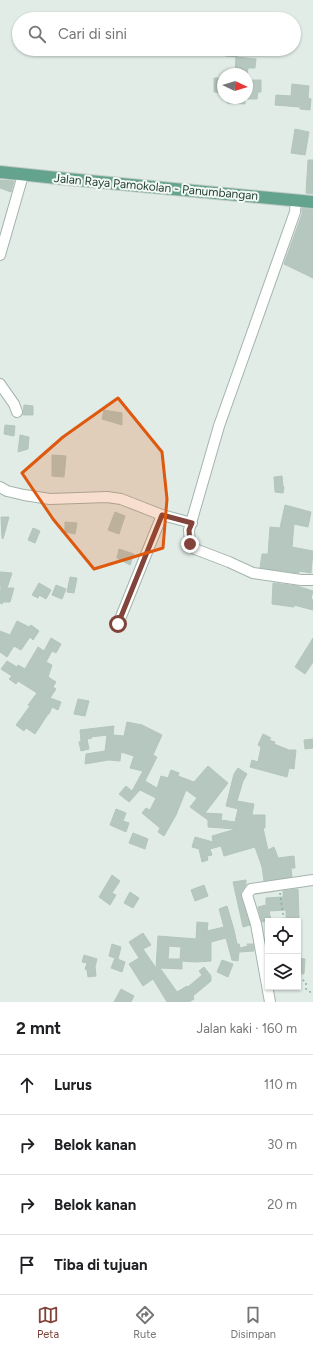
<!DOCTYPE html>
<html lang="id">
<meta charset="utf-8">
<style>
body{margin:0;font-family:Figtree,sans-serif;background:#f6f6f6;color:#202124}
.controls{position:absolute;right:12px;bottom:12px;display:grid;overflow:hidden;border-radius:0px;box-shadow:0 1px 3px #0004}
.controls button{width:36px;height:36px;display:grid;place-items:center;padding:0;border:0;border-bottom:1px solid #e0e0e0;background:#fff;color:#202124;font:20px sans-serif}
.compass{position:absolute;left:217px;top:68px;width:36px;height:36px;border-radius:50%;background:#fff;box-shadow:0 1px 3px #0004;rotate:94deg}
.stop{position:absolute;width:12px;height:12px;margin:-9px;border:3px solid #81433a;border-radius:50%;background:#fff}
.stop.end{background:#81433a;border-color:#fff;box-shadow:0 1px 4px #0008}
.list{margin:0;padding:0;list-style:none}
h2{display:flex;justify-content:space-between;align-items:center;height:52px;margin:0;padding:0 16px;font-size:17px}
h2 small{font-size:13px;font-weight:400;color:#757577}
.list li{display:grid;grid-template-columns:26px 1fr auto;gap:12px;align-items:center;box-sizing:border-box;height:60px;padding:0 16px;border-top:1px solid #e0e0e0}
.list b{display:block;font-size:15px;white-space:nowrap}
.list em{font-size:13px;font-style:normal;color:#757577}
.icon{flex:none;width:22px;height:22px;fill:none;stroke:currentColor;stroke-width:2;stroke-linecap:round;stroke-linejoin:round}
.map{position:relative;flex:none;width:313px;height:1002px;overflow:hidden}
.search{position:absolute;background:#fff;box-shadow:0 1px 3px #0004;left:12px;right:12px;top:12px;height:44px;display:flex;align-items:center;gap:10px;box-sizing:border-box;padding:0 14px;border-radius:22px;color:#757577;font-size:15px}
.sheet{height:292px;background:#fff}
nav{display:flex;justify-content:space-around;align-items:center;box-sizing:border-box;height:56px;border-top:1px solid #e0e0e0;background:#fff;font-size:11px;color:#757577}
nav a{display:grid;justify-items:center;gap:2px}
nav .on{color:#81433a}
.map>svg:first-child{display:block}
.building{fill:#b6c7bf;stroke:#b3c6bc;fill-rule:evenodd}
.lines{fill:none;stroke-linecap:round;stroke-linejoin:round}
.minor-casing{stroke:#a4b4ad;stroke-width:12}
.major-casing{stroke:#c1c9c6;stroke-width:14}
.path{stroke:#80b19d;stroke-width:1.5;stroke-dasharray:2 3;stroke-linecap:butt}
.minor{stroke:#fff;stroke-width:10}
.major{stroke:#64a38d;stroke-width:12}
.route{stroke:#81433a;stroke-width:5}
.marked{fill:#de580e;fill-opacity:0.2;stroke:#de580e;stroke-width:3;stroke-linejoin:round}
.labels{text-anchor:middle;stroke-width:4;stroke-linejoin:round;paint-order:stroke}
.street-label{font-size:12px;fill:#213e33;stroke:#f2f9f4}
</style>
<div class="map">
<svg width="313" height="1002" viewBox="0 0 313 1002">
<rect width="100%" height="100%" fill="#e1ece6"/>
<!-- building -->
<path class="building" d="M226,49H237V57L225,56Z
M236,57L256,59L255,68H248L247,74H235Z
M214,78H223V93L214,92Z
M247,80H261V92H258L257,99H247Z
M292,84L309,86L308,98L311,99L310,110L300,109V107L275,105L276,95L291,96Z
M228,98H245V104L227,103Z
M295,129L309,132L305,155L291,153Z
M308,160H313V194L306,193Z
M0,180L14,181L11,192L0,188Z
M302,208L313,209V278L284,264L302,214Z
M24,405L33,406V415H23Z
M104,410L122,413V425L102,419Z
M5,425L15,426L14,436L4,434Z
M20,435L29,437L28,449L18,452Z
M52,455L66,456L64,477L52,476Z
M282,476L283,486L284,487L283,493L275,492L274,477Z
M285,505L311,512L308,527L294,524L292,547L313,551L311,573L299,571V573L260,568L262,554H268L270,527L280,528Z
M115,512L125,516L119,534L108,530Z
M1,517H9L3,539L2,538Z
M65,522L77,523L75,534L65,532Z
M33,528L40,531L35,543L28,540Z
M119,549L134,554L130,565L117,558Z
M0,572L12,573L7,588H14L10,602H3L2,604L0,603L1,586H0Z
M70,577L77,578L74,593L67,592Z
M39,583L51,590L46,599L39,595L38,598L32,595Z
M273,583L297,586L313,591L311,599L313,600V610L294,605V607L272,604Z
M56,585L66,589L62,599L52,595Z
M17,621L29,627L31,625L39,631L33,640L30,637L21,650L14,646L7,657L0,652V631L10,635Z
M51,638L61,644L56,653L52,651L46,662L52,665L48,677L56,682L53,687L56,689L50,698L61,702L58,710L52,707L49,714H48L35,734L26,728L24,731L16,725L30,706L28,705L37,693L18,681L16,684L9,679L12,676L1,669L7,661L17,667L18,665L25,669L38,647L44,651Z
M313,638V662L305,674L295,667Z
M78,699L89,701L85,716L74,714Z
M127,722L142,725L162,735L153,755L157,757L145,781L157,788L161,776L168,778L171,770L179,773L178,776L194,782L208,766L228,783L205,813L222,814L221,820L235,822L238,809L226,806L234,774L238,768L247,774L243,781L237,801L254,804L252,815H265V828H263L268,850L274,847L278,858L294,856L295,868H291L292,877L264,881L262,867L255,847L224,856L221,846L210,849L212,855L207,856L208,860L202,862L199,849L192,847L195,837L213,842L212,836L236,829L208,827V820L190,807L197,798L186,790L176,815L164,836L158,832L160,828L142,813L146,808L150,810L156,798L140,790L129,802L119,794L126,786L132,791L143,771L130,768L134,756L121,752L120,761L109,760L85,764L86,754L105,751L107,735L91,737L92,738L87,739L89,749L81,751L79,742L81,741L80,730L114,726L113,735L124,736Z
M263,734L271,738L269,740L275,742L274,744L289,750H296L294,769L289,768L287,777L250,767L252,760L258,762L261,747L258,745Z
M313,739V748L305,749L304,740Z
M116,809L126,813L123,821L129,823L126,832L110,825Z
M133,833L148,839L145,849L129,843Z
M112,875L120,881L112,893L116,895L110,905L99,897Z
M246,880V885L241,892V897L250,925L243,927L233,882Z
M204,885L208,896L195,901L191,890Z
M298,889L299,919H286V910L269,911L271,920L262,922L258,907L266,905V898L283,897V891Z
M130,892L139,898L133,908L124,903Z
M227,906L234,930L237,944H239L240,948L248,946L247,944H253L254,951L239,952L238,961L232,960L226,938L211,942V961L195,962L182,961V969L160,968L177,992L187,986L188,987L202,975L199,971L204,967L211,976V981L193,996L194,999L189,1002H167L153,979L143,986L129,964L139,958L129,942L143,933L151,945L143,949L156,968L158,936L196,939L197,922L208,923L207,931L224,927L219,909ZM169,946L181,947L180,959H168Z
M112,944L121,947L118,959L109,956Z
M84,955L97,959L95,967L96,976L88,977L87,970L85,969L87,963L82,962Z
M115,958L125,962L122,972L111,968Z
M298,958L305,959L304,974L298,973Z
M222,960L233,964L228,977L217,972Z
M121,989L134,996L131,1002H114Z"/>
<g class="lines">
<!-- minor casing -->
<g class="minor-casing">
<path id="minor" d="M296,200L295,212L219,426L189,530L190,544L195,549L229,562L253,573L301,580H313
M0,255L23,175
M0,384L14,404L17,412
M0,487L7,491L24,495L50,499L107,497L121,499L162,515L192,523
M118,624L162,515
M270,1002L256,924L247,895L251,889L313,880"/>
</g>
<!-- major casing -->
<g class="major-casing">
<path id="major" d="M0,172L57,178L313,202"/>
</g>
<!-- path -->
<path class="path" d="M280,893L284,921
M298,980L301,979L306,982V989L313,994"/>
<!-- minor -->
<use href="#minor" class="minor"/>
<!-- major -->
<use href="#major" class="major"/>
</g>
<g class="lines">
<!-- route -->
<path class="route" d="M118,624L162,515L192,523L189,530L190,544"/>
</g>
<!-- marked area -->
<path class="marked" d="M118,398L162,452L167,499L163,548L94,569L53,519L22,473L63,437Z"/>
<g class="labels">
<!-- street labels -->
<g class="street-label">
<text transform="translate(156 187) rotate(5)" y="4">Jalan Raya Pamokolan - Panumbangan</text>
</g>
</g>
</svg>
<div class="controls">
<button><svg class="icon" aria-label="locate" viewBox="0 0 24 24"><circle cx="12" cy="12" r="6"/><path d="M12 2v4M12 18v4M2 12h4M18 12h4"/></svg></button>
<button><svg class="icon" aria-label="layers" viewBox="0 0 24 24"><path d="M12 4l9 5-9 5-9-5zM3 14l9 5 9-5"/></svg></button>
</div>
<svg class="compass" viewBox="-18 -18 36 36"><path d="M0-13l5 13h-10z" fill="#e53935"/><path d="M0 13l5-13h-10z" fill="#757577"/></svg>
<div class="stop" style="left:118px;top:624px"></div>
<div class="stop end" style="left:190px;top:544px"></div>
<div class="search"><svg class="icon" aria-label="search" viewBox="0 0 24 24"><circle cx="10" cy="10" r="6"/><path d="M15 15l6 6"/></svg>Cari di sini</div>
</div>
<section class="sheet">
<h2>2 mnt<small>Jalan kaki · 160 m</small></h2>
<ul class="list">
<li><svg class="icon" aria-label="ahead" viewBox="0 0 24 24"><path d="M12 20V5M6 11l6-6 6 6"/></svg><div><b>Lurus</b></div><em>110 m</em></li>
<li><svg class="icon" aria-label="right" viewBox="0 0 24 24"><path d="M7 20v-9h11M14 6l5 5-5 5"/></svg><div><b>Belok kanan</b></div><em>30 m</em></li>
<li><svg class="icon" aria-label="right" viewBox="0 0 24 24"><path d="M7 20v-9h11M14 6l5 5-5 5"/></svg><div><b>Belok kanan</b></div><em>20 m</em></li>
<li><svg class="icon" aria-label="arrive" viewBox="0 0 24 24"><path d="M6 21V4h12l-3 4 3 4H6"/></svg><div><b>Tiba di tujuan</b></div></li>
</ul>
</section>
<nav>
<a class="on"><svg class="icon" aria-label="map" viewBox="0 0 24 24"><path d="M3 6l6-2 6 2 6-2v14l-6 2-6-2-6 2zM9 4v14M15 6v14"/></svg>Peta</a>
<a><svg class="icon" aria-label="directions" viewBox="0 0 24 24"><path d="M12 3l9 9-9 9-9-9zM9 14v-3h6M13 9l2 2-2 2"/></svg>Rute</a>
<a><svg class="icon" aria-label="saved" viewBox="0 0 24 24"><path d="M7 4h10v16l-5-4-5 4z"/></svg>Disimpan</a>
</nav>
